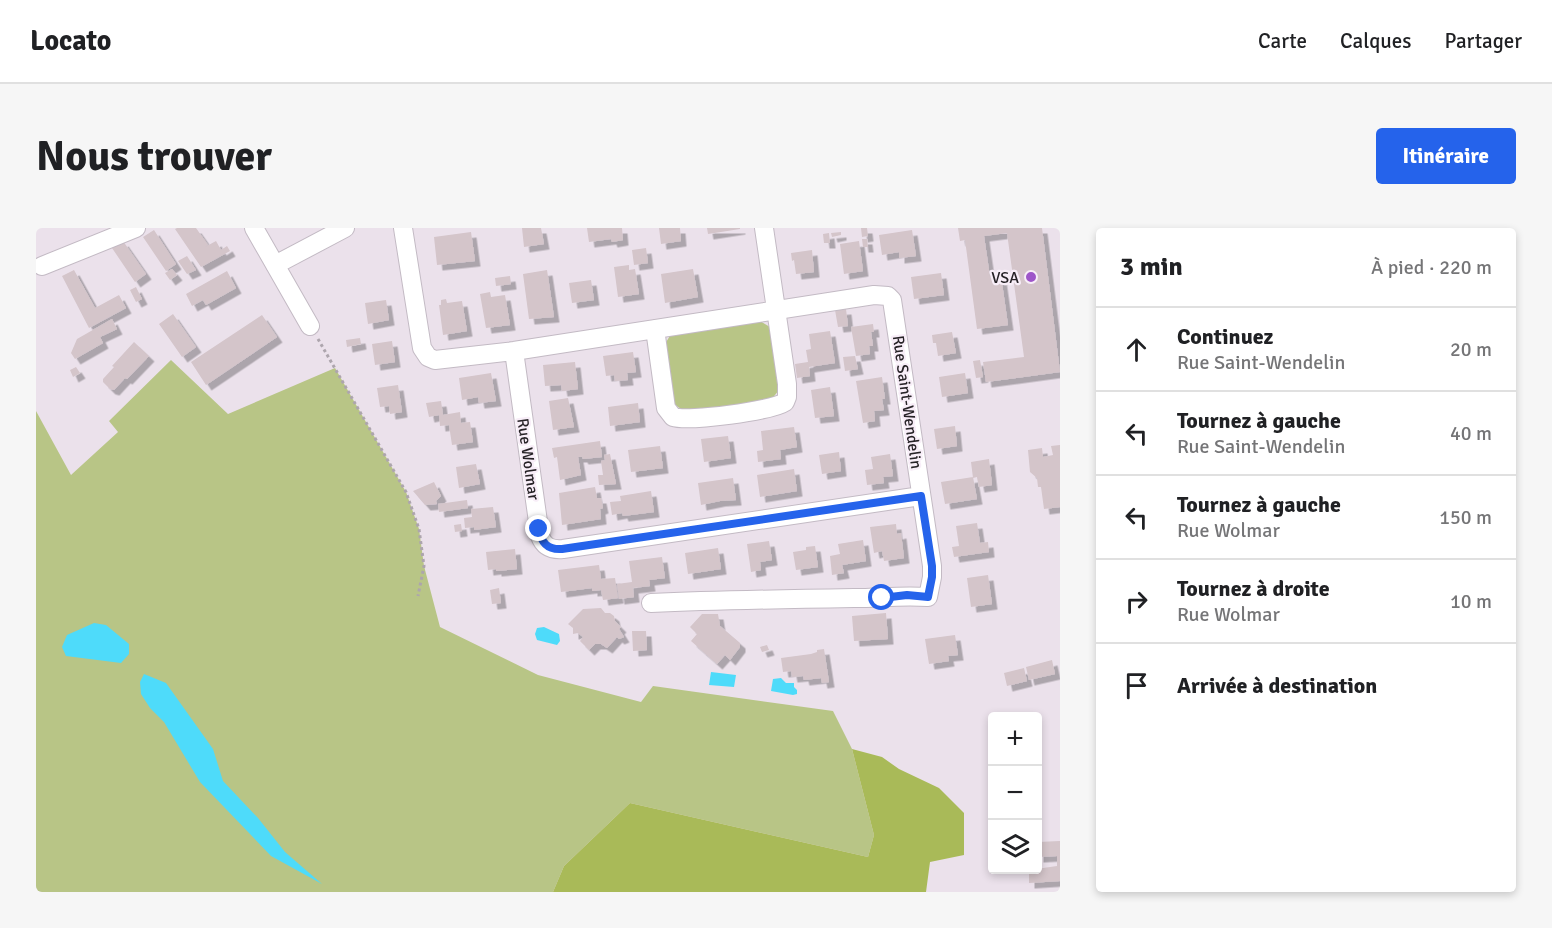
<!DOCTYPE html>
<html lang="fr">
<meta charset="utf-8">
<style>
body{margin:0;font-family:Signika,sans-serif;background:#f6f6f6;color:#202124}
.controls{position:absolute;right:18px;bottom:18px;display:grid;overflow:hidden;border-radius:6px;box-shadow:0 3px 9px #0003}
.controls button{width:54px;height:54px;display:grid;place-items:center;padding:0;border:0;border-bottom:2px solid #e0e0e0;background:#fff;color:#202124;font:30px sans-serif}
.stop{position:absolute;width:18px;height:18px;margin:-14px;border:4px solid #2563eb;border-radius:50%;background:#fff}
.stop.end{background:#2563eb;border-color:#fff;box-shadow:0 2px 6px #0008}
.list{margin:0;padding:0;list-style:none}
h2{display:flex;justify-content:space-between;align-items:center;height:78px;margin:0;padding:0 24px;font-size:26px}
h2 small{font-size:20px;font-weight:400;color:#757577}
.list li{display:grid;grid-template-columns:39px 1fr auto;gap:18px;align-items:center;box-sizing:border-box;height:84px;padding:0 24px;border-top:2px solid #e0e0e0}
.list b{display:block;font-size:22px;white-space:nowrap}
.list p{margin:0;font-size:20px;white-space:nowrap;color:#757577}
.list em{font-size:20px;font-style:normal;color:#757577}
.icon{flex:none;width:33px;height:33px;fill:none;stroke:currentColor;stroke-width:2;stroke-linecap:round;stroke-linejoin:round}
.map{position:relative;flex:none;width:1024px;height:664px;overflow:hidden;border-radius:6px}
header{display:flex;align-items:center;gap:36px;box-sizing:border-box;height:84px;padding:0 30px;background:#fff;border-bottom:2px solid #e0e0e0}
header strong{font-size:28px}
nav{display:flex;gap:33px;margin-inline-start:auto;font-size:21px}
.intro{display:flex;align-items:center;justify-content:space-between;box-sizing:border-box;height:144px;padding:0 36px}
h1{margin:0;font-size:42px}
.button{padding:15px 27px;border-radius:6px;background:#2563eb;color:#fff;font-size:21px;font-weight:700}
main{display:flex;gap:36px;padding:0 36px}
aside{flex:1;background:#fff;border-radius:6px;box-shadow:0 3px 9px #0003}
.map>svg:first-child{display:block}
.green{fill:#b8c586}
.forest{fill:#a9ba58}
.water{fill:#4edbfa}
.building{fill:#d4c5ca;filter:url(#shadow)}
.lines{fill:none;stroke-linecap:round;stroke-linejoin:round}
.minor-casing{stroke:#c3bac4;stroke-width:20}
.path{stroke:#ada5ad;stroke-width:3;stroke-dasharray:3 3;stroke-linecap:butt}
.minor{stroke:#fff;stroke-width:18}
.route{stroke:#2563eb;stroke-width:8}
.poi-dot{fill:#9e56c9;stroke:#f8eef8;stroke-width:2}
.labels{text-anchor:middle;stroke-width:4.5;stroke-linejoin:round;paint-order:stroke}
.poi-label{font-size:16px;fill:#272327;stroke:#f8eef8;text-anchor:end}
.street-label{font-size:16px;fill:#272327;stroke:#f8eef8}
</style>
<header>
<strong>Locato</strong>
<nav><a>Carte</a><a>Calques</a><a>Partager</a></nav>
</header>
<div class="intro"><h1>Nous trouver</h1><a class="button">Itinéraire</a></div>
<main>
<div class="map">
<svg width="1024" height="664" viewBox="0 0 1024 664">
<defs>
<filter id="shadow"><feDropShadow dx="5.5" dy="5.5" stdDeviation="0" flood-color="#0004"/></filter>
</defs>
<rect width="100%" height="100%" fill="#ebe1eb"/>
<!-- green -->
<path class="green" d="M724,93L734,99L743,162L735,172L650,184L639,177L629,116L635,106Z
M135,132L192,186L299,140L370,264L383,301L388,338L404,399L502,447L605,474L617,458L797,483L816,521L838,607L832,629L594,575L528,638L517,664H0V183L35,247L82,204L73,193Z"/>
<!-- forest -->
<path class="forest" d="M816,521L846,529L863,541L903,560L928,585V627L894,634L890,664H517L528,638L594,575L832,629L838,607Z"/>
<!-- water -->
<path class="water" d="M58,395L70,397L93,416V426L85,435L30,428L26,419L31,407Z
M508,399L523,406L524,413L521,417L501,412L499,406L501,400Z
M675,444L700,447L698,459L673,457Z
M108,446L130,455L177,521L187,553L222,590L249,624L286,656L235,628L164,554L128,494L114,480L105,466L104,454Z
M745,450L750,455H758V459L761,462V466L757,467L735,463L737,451Z"/>
<!-- building -->
<path class="building" d="M141,0H160L172,17L169,19L180,13L185,22L191,18L194,23L165,39L139,1Z
M486,0H505L508,16L488,19Z
M551,0H586L587,12L576,14L575,11L553,14Z
M623,0H644L645,13L625,16Z
M671,0H704V1L672,6Z
M825,0H831L832,8L826,9Z
M922,0H1006L1024,144L950,154L947,134L988,129L971,5L948,8L954,49L965,48L972,97L941,101L929,12L924,13Z
M118,2L140,36L130,43L107,9Z
M876,2L880,28L863,30V24L846,27L843,7Z
M435,4L439,33L401,37L398,9Z
M805,4V7L796,9L795,5Z
M793,5L794,15H788L787,6Z
M826,11H831L832,19H827Z
M87,13L110,46L99,54L76,20Z
M823,13L827,43L808,46L804,16Z
M610,20L612,35L598,37L596,22Z
M776,22L778,44L760,46L758,32L756,33L755,25Z
M151,28L160,42L151,46L142,33Z
M593,37V42L599,41L603,66L582,69L578,39Z
M136,41L141,47L134,52L129,45Z
M657,41L662,69L629,75L625,46Z
M38,42L59,80L83,67L90,80L53,100L26,48Z
M511,42L518,89L493,91L487,46Z
M191,43L200,60L170,77L167,72L156,78L150,66Z
M905,45L908,67L878,71L875,49Z
M474,48L475,56L460,58L459,50Z
M555,52L558,72L536,75L533,55Z
M100,59L106,71L100,74L94,62Z
M454,64L455,69L469,67L474,97L450,100L444,66Z
M410,71L411,75L426,73L431,103L407,107L403,77H405V72Z
M350,72L353,92L332,96L329,75Z
M810,81L812,98L802,99L799,82Z
M137,86L160,119L146,129L123,96Z
M226,87L241,109L170,157L155,134Z
M76,91L81,101L64,109L67,115L39,131L35,125L41,111Z
M837,96L838,104H835L837,118H833L834,126L820,128L815,99Z
M794,103L799,135L773,139L774,148L761,150L759,136L772,134L770,122L775,121L773,106Z
M916,104L920,125L902,128L900,115H897L896,107Z
M324,110L325,116L311,119L310,112Z
M356,113L359,134L339,137L336,116Z
M98,114L113,128L91,151L89,150L78,162L74,161L67,154V151L78,139L76,138Z
M597,124L600,144L591,145L592,152L579,153L578,147L570,148L567,128Z
M819,128L822,141L809,143L807,129Z
M944,132L947,149L940,150L937,133Z
M539,134L542,161L526,163L525,157L509,158L507,137Z
M40,139L44,145L37,149L34,142Z
M455,145L460,173L443,175L442,169L426,172L423,150Z
M929,145L932,165L906,169L903,149Z
M846,149L849,171H846L848,182L838,183L839,193L827,195L820,153Z
M362,157L366,184L354,186L353,178L344,179L341,160Z
M794,159L798,188L779,190L775,162Z
M532,170L538,199L517,202L513,173Z
M405,173L407,187L424,184L425,195L434,194L437,214L416,217L413,197L404,198L403,187L393,189L390,175Z
M602,175L604,194L574,198L572,179Z
M919,198L921,218L901,221L898,201Z
M758,199L761,219L744,222L745,231L722,234L721,223L727,222L725,203Z
M692,208L695,230L668,234L665,211Z
M564,213L566,229L547,231L546,229H542L545,247L524,252L521,229L518,230L516,220Z
M1024,217V279L1008,281L1005,259H1002L1001,250L994,244L992,222L1006,220L1007,229L1017,227L1015,218Z
M624,218L627,240L595,244L592,222Z
M803,224L805,243L786,246L783,227Z
M574,226L580,256L563,257L562,247H567L565,233L569,232L568,227Z
M854,226L857,248L847,249L848,255L831,257L829,242L837,241L835,229Z
M953,231L956,257L943,259L941,249L937,250L935,234Z
M440,236L444,256L423,260L420,239Z
M758,241L761,263L724,269L721,247Z
M937,249L941,271L909,276L905,254Z
M697,250L700,272L684,273L665,277L662,255Z
M398,254L405,268L400,273L401,276L389,277L377,263Z
M559,259L561,270H565L567,280L564,281L565,291L526,297L523,265Z
M615,263L618,284L587,288L586,285L576,287L574,274L585,273L584,268Z
M431,272L432,280L403,284L402,276Z
M457,279L460,299L438,302V299L429,300L428,290L436,289L435,281Z
M941,295L944,315L952,314L953,324L918,329L916,319L923,318L920,298Z
M425,296L426,303L419,304L418,297Z
M860,296L861,306L865,305L868,330L848,333L846,323L838,325L834,299Z
M827,312L830,333L806,337L808,345L796,347L794,328L804,326L802,316Z
M733,313L736,332L724,334L725,342L715,344L711,316Z
M779,318L782,339L760,342L757,324L770,322V319Z
M682,320L685,341L652,346L649,325Z
M479,321L481,341L460,343V341L452,342L450,324Z
M626,329L629,350L613,352L614,358L597,360L598,369L583,371L581,356L596,354L593,333Z
M563,337L565,351L579,350L582,370L567,372L565,362L556,363V360L525,364L522,342Z
M952,347L956,376L935,379L931,350Z
M463,360L465,375L456,376L454,362Z
M565,380L569,385H574L578,388L579,393L585,399L583,401L588,409L583,411L581,409L571,420L565,416H559L553,422L544,413L547,409L542,405L537,406V400L532,396L547,381Z
M850,385L852,411L818,413L816,388Z
M666,386H682L684,398L704,415V419L694,432L689,427L681,436L655,413L661,406L654,399Z
M596,403H610L611,422L597,423Z
M919,407L922,427L912,428L913,433L893,436L889,411Z
M731,417L733,422L726,424L724,419Z
M788,421L793,454L786,455L785,450L768,452L767,448L756,449L755,443L747,444L745,430L775,426L781,424V422Z
M1016,432L1019,446L993,452L990,439Z
M988,440L991,453L971,458L968,445Z
M1024,613V653L993,655V642L1021,638V628L1002,629V614Z"/>
<g class="lines">
<!-- minor casing -->
<g class="minor-casing">
<path id="minor" d="M218,0L274,98
M367,0L386,120L392,129L399,132L478,123L838,67L852,68L856,72L896,338V349L892,369C867,367 843,370 818,370C750,371 683,372 615,375
M239,37L309,0
M6,38L100,0
M619,101L630,180L637,189C652,194 736,183 749,174L751,169V156L728,0
M478,123L504,308C508,319 515,322 527,321L885,268"/>
</g>
<!-- path -->
<path class="path" d="M282,111L370,264L383,301L388,338L382,368"/>
<!-- minor -->
<use href="#minor" class="minor"/>
</g>
<g class="lines">
<!-- route -->
<path class="route" d="M503,301C505,315 512,322 526,321L885,268L896,338V349L892,369L871,367L846,370"/>
</g>
<!-- markers -->
<circle class="poi-dot" cx="995" cy="49" r="6"/>
<g class="labels">
<!-- poi labels -->
<g class="poi-label">
<text x="983" y="55">VSA</text>
</g>
<!-- street labels -->
<g class="street-label">
<text transform="translate(872 174) rotate(82)" y="6">Rue Saint-Wendelin</text>
<text transform="translate(493 231) rotate(82)" y="6">Rue Wolmar</text>
</g>
</g>
</svg>
<div class="controls">
<button>+</button>
<button>−</button>
<button><svg class="icon" aria-label="layers" viewBox="0 0 24 24"><path d="M12 4l9 5-9 5-9-5zM3 14l9 5 9-5"/></svg></button>
</div>
<div class="stop" style="left:846px;top:370px"></div>
<div class="stop end" style="left:503px;top:301px"></div>
</div>
<aside>
<h2>3 min<small>À pied · 220 m</small></h2>
<ul class="list">
<li><svg class="icon" aria-label="ahead" viewBox="0 0 24 24"><path d="M12 20V5M6 11l6-6 6 6"/></svg><div><b>Continuez</b><p>Rue Saint-Wendelin</p></div><em>20 m</em></li>
<li><svg class="icon" aria-label="left" viewBox="0 0 24 24"><path d="M17 20v-9H6M10 6l-5 5 5 5"/></svg><div><b>Tournez à gauche</b><p>Rue Saint-Wendelin</p></div><em>40 m</em></li>
<li><svg class="icon" aria-label="left" viewBox="0 0 24 24"><path d="M17 20v-9H6M10 6l-5 5 5 5"/></svg><div><b>Tournez à gauche</b><p>Rue Wolmar</p></div><em>150 m</em></li>
<li><svg class="icon" aria-label="right" viewBox="0 0 24 24"><path d="M7 20v-9h11M14 6l5 5-5 5"/></svg><div><b>Tournez à droite</b><p>Rue Wolmar</p></div><em>10 m</em></li>
<li><svg class="icon" aria-label="arrive" viewBox="0 0 24 24"><path d="M6 21V4h12l-3 4 3 4H6"/></svg><div><b>Arrivée à destination</b></div></li>
</ul>
</aside>
</main>
